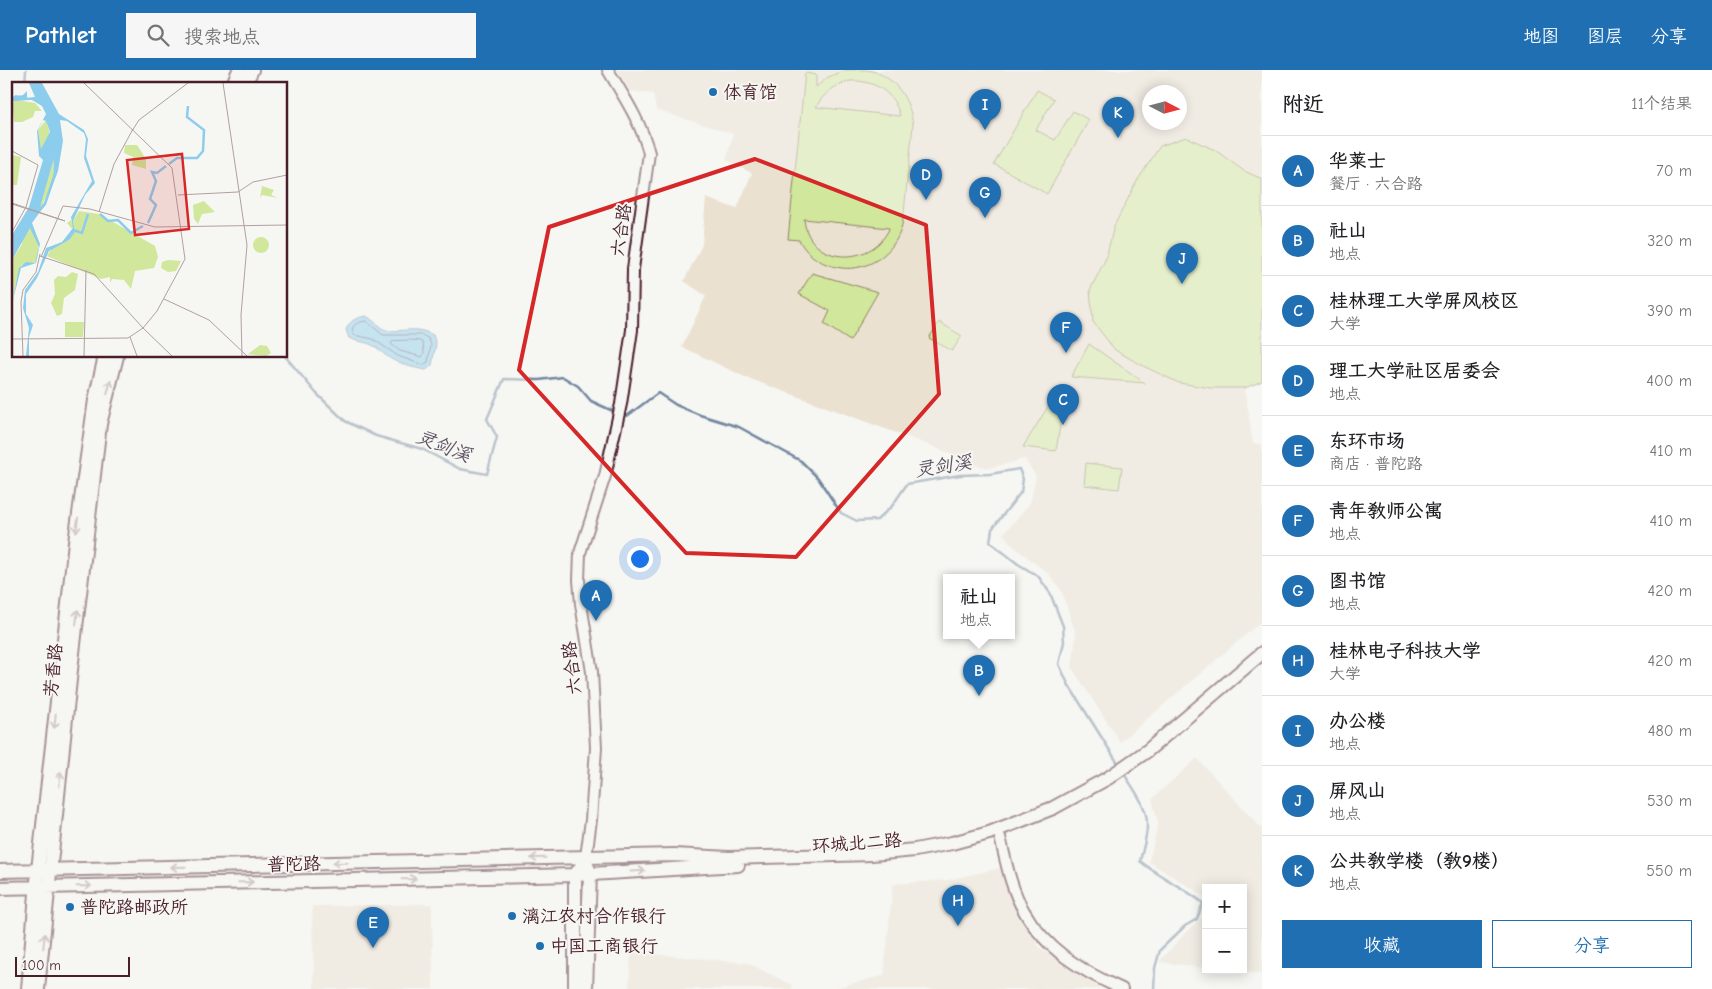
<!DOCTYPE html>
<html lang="zh">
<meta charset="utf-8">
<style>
body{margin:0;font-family:"Comic Neue","LXGW WenKai TC",sans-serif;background:#f6f6f6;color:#202124}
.controls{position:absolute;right:15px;bottom:15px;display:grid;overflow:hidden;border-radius:0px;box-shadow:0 2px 12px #0003}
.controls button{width:45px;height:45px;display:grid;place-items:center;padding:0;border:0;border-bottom:1px solid #e0e0e0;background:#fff;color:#202124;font:25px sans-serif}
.compass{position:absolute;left:1142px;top:15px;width:45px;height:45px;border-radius:50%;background:#fff;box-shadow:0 2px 12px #0003;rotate:96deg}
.scale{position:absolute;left:15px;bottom:12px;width:115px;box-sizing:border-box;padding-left:5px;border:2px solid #4a1f2b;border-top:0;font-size:14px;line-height:18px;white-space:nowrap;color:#4a1f2b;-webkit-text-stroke:4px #f6f6f2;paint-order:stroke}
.you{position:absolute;left:639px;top:488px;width:18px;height:18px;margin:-12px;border:4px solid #fff;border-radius:50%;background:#1a73e8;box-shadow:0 0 0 8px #1a73e833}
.badge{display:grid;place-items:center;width:32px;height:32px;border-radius:50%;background:#1f6fb2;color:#fff;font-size:16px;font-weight:700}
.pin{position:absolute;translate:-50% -41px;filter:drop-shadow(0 1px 2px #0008)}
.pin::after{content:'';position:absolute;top:26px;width:18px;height:15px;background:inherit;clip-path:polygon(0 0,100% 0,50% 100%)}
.popup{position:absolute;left:943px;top:504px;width:72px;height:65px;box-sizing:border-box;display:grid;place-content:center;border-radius:0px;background:#fff;filter:drop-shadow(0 1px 4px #0005);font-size:16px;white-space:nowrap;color:#757577}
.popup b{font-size:19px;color:#202124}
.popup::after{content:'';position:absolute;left:50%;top:100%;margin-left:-10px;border:10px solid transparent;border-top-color:#fff}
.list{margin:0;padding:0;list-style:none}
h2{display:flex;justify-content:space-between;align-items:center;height:65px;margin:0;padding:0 20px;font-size:21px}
h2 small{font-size:16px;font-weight:400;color:#757577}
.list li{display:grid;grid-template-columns:32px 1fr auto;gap:15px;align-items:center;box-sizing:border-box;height:70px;padding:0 20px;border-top:1px solid #e0e0e0}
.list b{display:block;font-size:19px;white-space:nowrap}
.list p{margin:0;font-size:16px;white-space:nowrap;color:#757577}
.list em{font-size:16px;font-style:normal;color:#757577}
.actions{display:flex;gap:10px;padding:15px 20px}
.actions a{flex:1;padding:11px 0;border:1px solid #1f6fb2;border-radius:0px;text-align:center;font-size:18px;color:#1f6fb2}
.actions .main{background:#1f6fb2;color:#fff}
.icon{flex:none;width:28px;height:28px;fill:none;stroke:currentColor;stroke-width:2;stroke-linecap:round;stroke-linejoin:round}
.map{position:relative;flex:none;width:1262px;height:919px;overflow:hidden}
header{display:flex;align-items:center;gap:30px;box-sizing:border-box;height:70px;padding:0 25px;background:#1f6fb2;color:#fff}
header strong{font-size:24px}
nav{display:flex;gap:28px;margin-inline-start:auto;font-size:18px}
.search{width:350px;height:45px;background:#f6f6f6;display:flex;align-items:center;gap:12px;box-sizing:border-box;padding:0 18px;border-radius:0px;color:#757577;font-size:19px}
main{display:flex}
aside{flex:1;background:#fff}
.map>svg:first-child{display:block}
.built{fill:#eae1d0;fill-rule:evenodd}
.green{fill:#d1e79c;stroke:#8e8364;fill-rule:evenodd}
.water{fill:#8ccded;stroke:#72879f}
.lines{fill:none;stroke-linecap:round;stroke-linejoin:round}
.shore{stroke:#646579;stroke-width:1}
.stream{stroke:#72879f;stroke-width:2.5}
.minor-casing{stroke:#4a1f2b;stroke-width:14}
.major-casing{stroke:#4a1f2b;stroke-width:16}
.minor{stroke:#f6f6f2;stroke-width:10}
.major{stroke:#f6f6f2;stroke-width:12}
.oneway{stroke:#a99598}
.marked{fill:none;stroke:#d62828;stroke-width:4;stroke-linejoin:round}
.poi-dot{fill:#1f6fb2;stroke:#f6f6f2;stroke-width:2}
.labels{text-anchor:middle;stroke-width:4;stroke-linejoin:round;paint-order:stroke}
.poi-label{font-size:18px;fill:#4a1f2b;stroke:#f6f6f2;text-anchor:start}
.street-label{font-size:18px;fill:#4a1f2b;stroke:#f6f6f2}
.water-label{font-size:19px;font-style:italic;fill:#5e5365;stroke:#f6f6f2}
.inset-river{fill:none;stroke:#8ccded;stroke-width:2.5}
.inset-road{fill:none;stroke:#b1a0a2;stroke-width:1}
.view{fill:#d62828;fill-opacity:0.15;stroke:#d62828;stroke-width:2.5}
.inset-edge{fill:none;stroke:#4a1f2b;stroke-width:2.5}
</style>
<header>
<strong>Pathlet</strong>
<div class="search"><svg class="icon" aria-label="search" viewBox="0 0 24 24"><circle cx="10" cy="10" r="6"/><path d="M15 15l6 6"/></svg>搜索地点</div>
<nav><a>地图</a><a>图层</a><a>分享</a></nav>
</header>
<main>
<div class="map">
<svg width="1262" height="919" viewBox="0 0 1262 919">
<rect width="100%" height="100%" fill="#f6f6f2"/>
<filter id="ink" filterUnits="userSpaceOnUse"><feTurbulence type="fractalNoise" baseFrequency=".02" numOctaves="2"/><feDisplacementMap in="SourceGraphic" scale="10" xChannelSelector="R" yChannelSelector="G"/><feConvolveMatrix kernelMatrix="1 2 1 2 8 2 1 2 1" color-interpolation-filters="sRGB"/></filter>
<g filter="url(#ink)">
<!-- built -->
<path class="built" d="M617,0H1262V109L1244,101L1215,80L1160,76L1137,111L1114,156L1106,188L1090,220L1211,318H1245L1253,373L1262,374V551L1120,672L1072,598L1076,564L1061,520L1049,504L1013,476L1003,464L1030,433L1036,407L1025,389L990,398L973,395L937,378L745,307L682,277L706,226L684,211L702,175L706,128L737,139L752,103L726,90L733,64L656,40L653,24L630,21ZM1150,22H1180V52H1150Z
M1197,688L1262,759V904L1230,900H1243V818H1206V827L1149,792L1158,753L1152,729Z
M1000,798L1014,835L1040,878L1101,919H831L884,905L893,814L947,810Z
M432,834L433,919H314L312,836Z
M1206,844V898L1159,892L1186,862Z
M631,882L748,893L792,915V919H629Z"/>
<!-- green -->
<path class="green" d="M847,0C854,0 860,0 867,0C894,4 911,30 913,56C911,75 909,94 907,113C905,128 905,144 901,159C893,184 868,201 842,198C824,196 807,186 799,170L788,169L805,3L816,5V17L828,7ZM850,11C874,10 894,22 900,46L816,37C824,23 835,15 850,11ZM804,149L889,158V159C871,198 808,195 804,149Z
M1037,20L1054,29L1036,60L1055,70L1073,41L1089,50L1047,124L994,94Z
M1186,67L1215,80L1244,101L1262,109V311L1245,318H1211L1179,313L1145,297L1115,280L1093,252L1090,220L1106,188L1114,156L1137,111L1160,76Z
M812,203L878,222L850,271L824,254L830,241L799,224Z
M939,252L962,266L952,281L929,268Z
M1089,274L1145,313L1071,307Z
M1057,322L1065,324L1056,381L1023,377Z
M1086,393L1122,397L1119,419L1084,415Z"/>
<!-- water -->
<path class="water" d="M366,246C374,250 379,258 386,260C404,263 414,255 433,265L436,274L432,295L426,300C414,298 398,294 388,287C382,283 379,278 372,275C364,271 357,272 349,268L346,260C350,250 356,248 366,246Z"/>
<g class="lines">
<!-- shore -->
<path class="shore" d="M366,251L383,265H421L428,268L431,275L428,292L423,295L398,286L373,269L354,265L352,260C354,253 359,252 366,251Z
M411,270L420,271L423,273L424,283L422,287L400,281L391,274L393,271Z"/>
<!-- stream -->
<path class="stream" d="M25,14L26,0
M285,286L316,323L345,351L376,366L422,379L460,399L487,404L497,367L487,349L504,309L539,310L563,307L578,316L591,331L615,342
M621,343L627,346L658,323L676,335L700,345L739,357L801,391L818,408L841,443L857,451L877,450L892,436L907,414L960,405L990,404L1019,399L1023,409L1021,422L992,459L990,472L1018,494L1038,506L1050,523L1063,556L1064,572L1059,594L1068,614L1119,695
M1123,702C1132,717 1146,734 1147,752C1148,765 1143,778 1140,791C1159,807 1183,817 1203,833L1197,849L1185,856L1160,880L1155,898L1154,919"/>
<!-- minor casing -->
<g class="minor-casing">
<path id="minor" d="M1000,767C1006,792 1011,819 1024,841C1045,879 1083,902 1122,919
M586,787L591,750L596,678L592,602L581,534L579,510L580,483L605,406L621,334L632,260L633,199L649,83C641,52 624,27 608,0"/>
</g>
<!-- major casing -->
<g class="major-casing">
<path id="major" d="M233,14L239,0
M245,14L252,0
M0,801L674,785L729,788L872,784L915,780L952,773L989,763L1053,738L1108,708L1147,681L1262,583
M0,818L575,805L738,795
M28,919L38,800L75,472L95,330L105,286
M38,919L71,600L100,354L117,286
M575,919V805L580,798
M586,919L590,804L588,797"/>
</g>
<!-- minor -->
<use href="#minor" class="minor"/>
<!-- major -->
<use href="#major" class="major"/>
</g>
<!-- one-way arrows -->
<defs><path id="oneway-shaft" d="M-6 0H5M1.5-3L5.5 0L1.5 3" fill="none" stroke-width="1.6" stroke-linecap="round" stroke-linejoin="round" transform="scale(1.25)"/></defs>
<g class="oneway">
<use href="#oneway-shaft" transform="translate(109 317) rotate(-76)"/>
<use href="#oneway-shaft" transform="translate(77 455) rotate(98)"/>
<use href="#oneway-shaft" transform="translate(77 547) rotate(-83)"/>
<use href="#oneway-shaft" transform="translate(55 651) rotate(96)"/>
<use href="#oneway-shaft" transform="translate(60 709) rotate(-84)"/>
<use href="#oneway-shaft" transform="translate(538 788) rotate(179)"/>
<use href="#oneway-shaft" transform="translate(340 793) rotate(179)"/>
<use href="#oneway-shaft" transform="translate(178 797) rotate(179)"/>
<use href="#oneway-shaft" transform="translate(638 801) rotate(-3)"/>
<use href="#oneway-shaft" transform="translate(409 809) rotate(-1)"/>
<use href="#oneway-shaft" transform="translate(246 812) rotate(-1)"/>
<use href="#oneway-shaft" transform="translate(84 816) rotate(-1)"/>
<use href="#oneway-shaft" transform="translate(44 871) rotate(-84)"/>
</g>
</g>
<!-- marked area -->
<path d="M0 0H1262V919H0ZM755,89L926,155L939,324L796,487L686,483L519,300L549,157Z" fill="#f6f6f2" fill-opacity=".55" fill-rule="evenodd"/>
<path class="marked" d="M755,89L926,155L939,324L796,487L686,483L519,300L549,157Z"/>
<!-- markers -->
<g class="poi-dot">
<circle cx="713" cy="22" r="5"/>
<circle cx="70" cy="837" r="5"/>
<circle cx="512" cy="846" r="5"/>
<circle cx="540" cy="876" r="5"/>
</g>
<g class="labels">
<!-- poi labels -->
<g class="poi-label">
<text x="723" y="28">体育馆</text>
<text x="80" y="843">普陀路邮政所</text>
<text x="522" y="852">漓江农村合作银行</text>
<text x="550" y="882">中国工商银行</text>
</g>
<!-- street labels -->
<g class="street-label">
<text transform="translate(621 160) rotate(-82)" y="6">六合路</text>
<text transform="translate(572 598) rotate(-97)" y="6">六合路</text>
<text transform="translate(53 600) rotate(-84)" y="6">芳香路</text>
<text transform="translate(857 773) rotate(-4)" y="6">环城北二路</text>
<text transform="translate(294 794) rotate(-1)" y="6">普陀路</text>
</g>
<!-- water labels -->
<g class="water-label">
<text transform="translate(444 375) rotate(22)" y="7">灵剑溪</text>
<text transform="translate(943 395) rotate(-8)" y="7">灵剑溪</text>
</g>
</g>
<!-- overview -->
<g transform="translate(12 12)">
<rect width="275" height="275" fill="#f6f6f2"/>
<path d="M5,18L23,21L30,29H23L21,35L10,40H2L0,20ZM34,38L40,59L37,73H34L28,66L26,48ZM113,63H125L134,77V87L120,83L121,75L112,71ZM0,73L9,75L5,103H0ZM42,76L41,100L29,126L27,125ZM250,104L262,108L259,113L266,116L250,113L248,116ZM192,119L203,130L190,132L186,142L182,137L181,123ZM67,129L87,132L143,164L146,175L142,186L123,189L119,207L112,198L100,197L98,201V195L89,197L35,174L40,166L57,158L60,147L55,141L59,138L63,149L61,139ZM19,145L27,163L25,176L22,181L9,183L0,218V178L10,162V154ZM241 163a8 8 0 1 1 16 0a8 8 0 1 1-16 0ZM156,178L169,179L164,189L156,190L149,186L150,180ZM60,190L66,192L63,208L52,216L50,232L45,234L39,221L43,212L42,198L46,194L54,195ZM53,240H72L71,255H53ZM248,263L255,264L259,271L254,274L236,272Z" fill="#d1e79c"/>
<path d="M17,1H30L47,32L72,48L76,57L74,74L83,101L73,113L61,139L63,150L57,158L37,169L25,196L14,212V232L21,243L17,255V274H14L17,246L11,226L13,208L26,190L34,166L50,160L61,146L59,135L80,99L72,76L74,57L72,51L55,39L48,38L51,59L46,89L33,123L20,141L28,162L24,181L9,186L0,222L7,186L14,180L23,181L27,165L18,146L0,178V153L17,125L31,78L27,74L25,49L34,32L30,24L20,18H0L3,13L10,14L15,9V17L23,15ZM31,38L34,39L38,50L29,67L26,48ZM42,76L41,100L33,120L28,125Z" fill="#8ccded" fill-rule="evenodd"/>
<path class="inset-river" d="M0,16L15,14L8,15M0,18L28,16L38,34L44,89L33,122L27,129M157,82L165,76H185L191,69L192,48L175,35L176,24M88,132L96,139L106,138L119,151L131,144M136,141L144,123L138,117L144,99L140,90L145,91L154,84M61,148L70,151L76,132M0,168L24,132"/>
<path class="inset-road" d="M211,1L235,163L229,233L230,274M120,49L127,38L176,1M0,69L26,83L14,125L0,150M166,113L226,110L241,100L275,93M0,121L53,139L0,122M87,130L102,82L121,47M28,174L82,192L131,246L145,229L173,177L160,86L72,1M29,175L51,124L78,127L143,145L275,143M152,217L197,238L235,274M118,255L125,274M0,257L116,256L131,246L160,274M11,274L9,220L11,208L24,190L28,172M72,274L74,188"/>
<path class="view" d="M170,72L177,147L123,153L115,78Z"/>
<rect width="275" height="275" class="inset-edge"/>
</g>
</svg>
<div class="controls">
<button>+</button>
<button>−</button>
</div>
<svg class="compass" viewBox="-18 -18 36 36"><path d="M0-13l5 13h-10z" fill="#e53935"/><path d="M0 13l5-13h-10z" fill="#757577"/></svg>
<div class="scale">100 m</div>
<div class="you"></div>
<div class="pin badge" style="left:596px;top:551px">A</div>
<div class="pin badge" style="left:979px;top:626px">B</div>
<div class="popup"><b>社山</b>地点</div>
<div class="pin badge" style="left:1063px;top:355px">C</div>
<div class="pin badge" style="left:926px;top:130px">D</div>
<div class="pin badge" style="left:373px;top:878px">E</div>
<div class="pin badge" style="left:1066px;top:283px">F</div>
<div class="pin badge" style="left:985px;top:148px">G</div>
<div class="pin badge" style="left:958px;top:856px">H</div>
<div class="pin badge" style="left:985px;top:60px">I</div>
<div class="pin badge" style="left:1182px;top:214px">J</div>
<div class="pin badge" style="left:1118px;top:68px">K</div>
</div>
<aside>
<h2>附近<small>11个结果</small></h2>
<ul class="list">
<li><span class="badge">A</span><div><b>华莱士</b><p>餐厅 · 六合路</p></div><em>70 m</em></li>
<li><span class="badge">B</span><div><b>社山</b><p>地点</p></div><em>320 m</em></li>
<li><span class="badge">C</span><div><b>桂林理工大学屏风校区</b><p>大学</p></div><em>390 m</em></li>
<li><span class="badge">D</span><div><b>理工大学社区居委会</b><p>地点</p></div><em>400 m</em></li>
<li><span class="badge">E</span><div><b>东环市场</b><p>商店 · 普陀路</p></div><em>410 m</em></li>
<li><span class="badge">F</span><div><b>青年教师公寓</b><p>地点</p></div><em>410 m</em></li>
<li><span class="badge">G</span><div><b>图书馆</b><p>地点</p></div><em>420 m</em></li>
<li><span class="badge">H</span><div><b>桂林电子科技大学</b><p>大学</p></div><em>420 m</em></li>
<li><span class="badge">I</span><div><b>办公楼</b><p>地点</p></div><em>480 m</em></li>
<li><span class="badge">J</span><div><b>屏风山</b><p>地点</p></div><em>530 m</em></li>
<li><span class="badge">K</span><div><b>公共教学楼（教9楼）</b><p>地点</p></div><em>550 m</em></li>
</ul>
<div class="actions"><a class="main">收藏</a><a>分享</a></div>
</aside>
</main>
